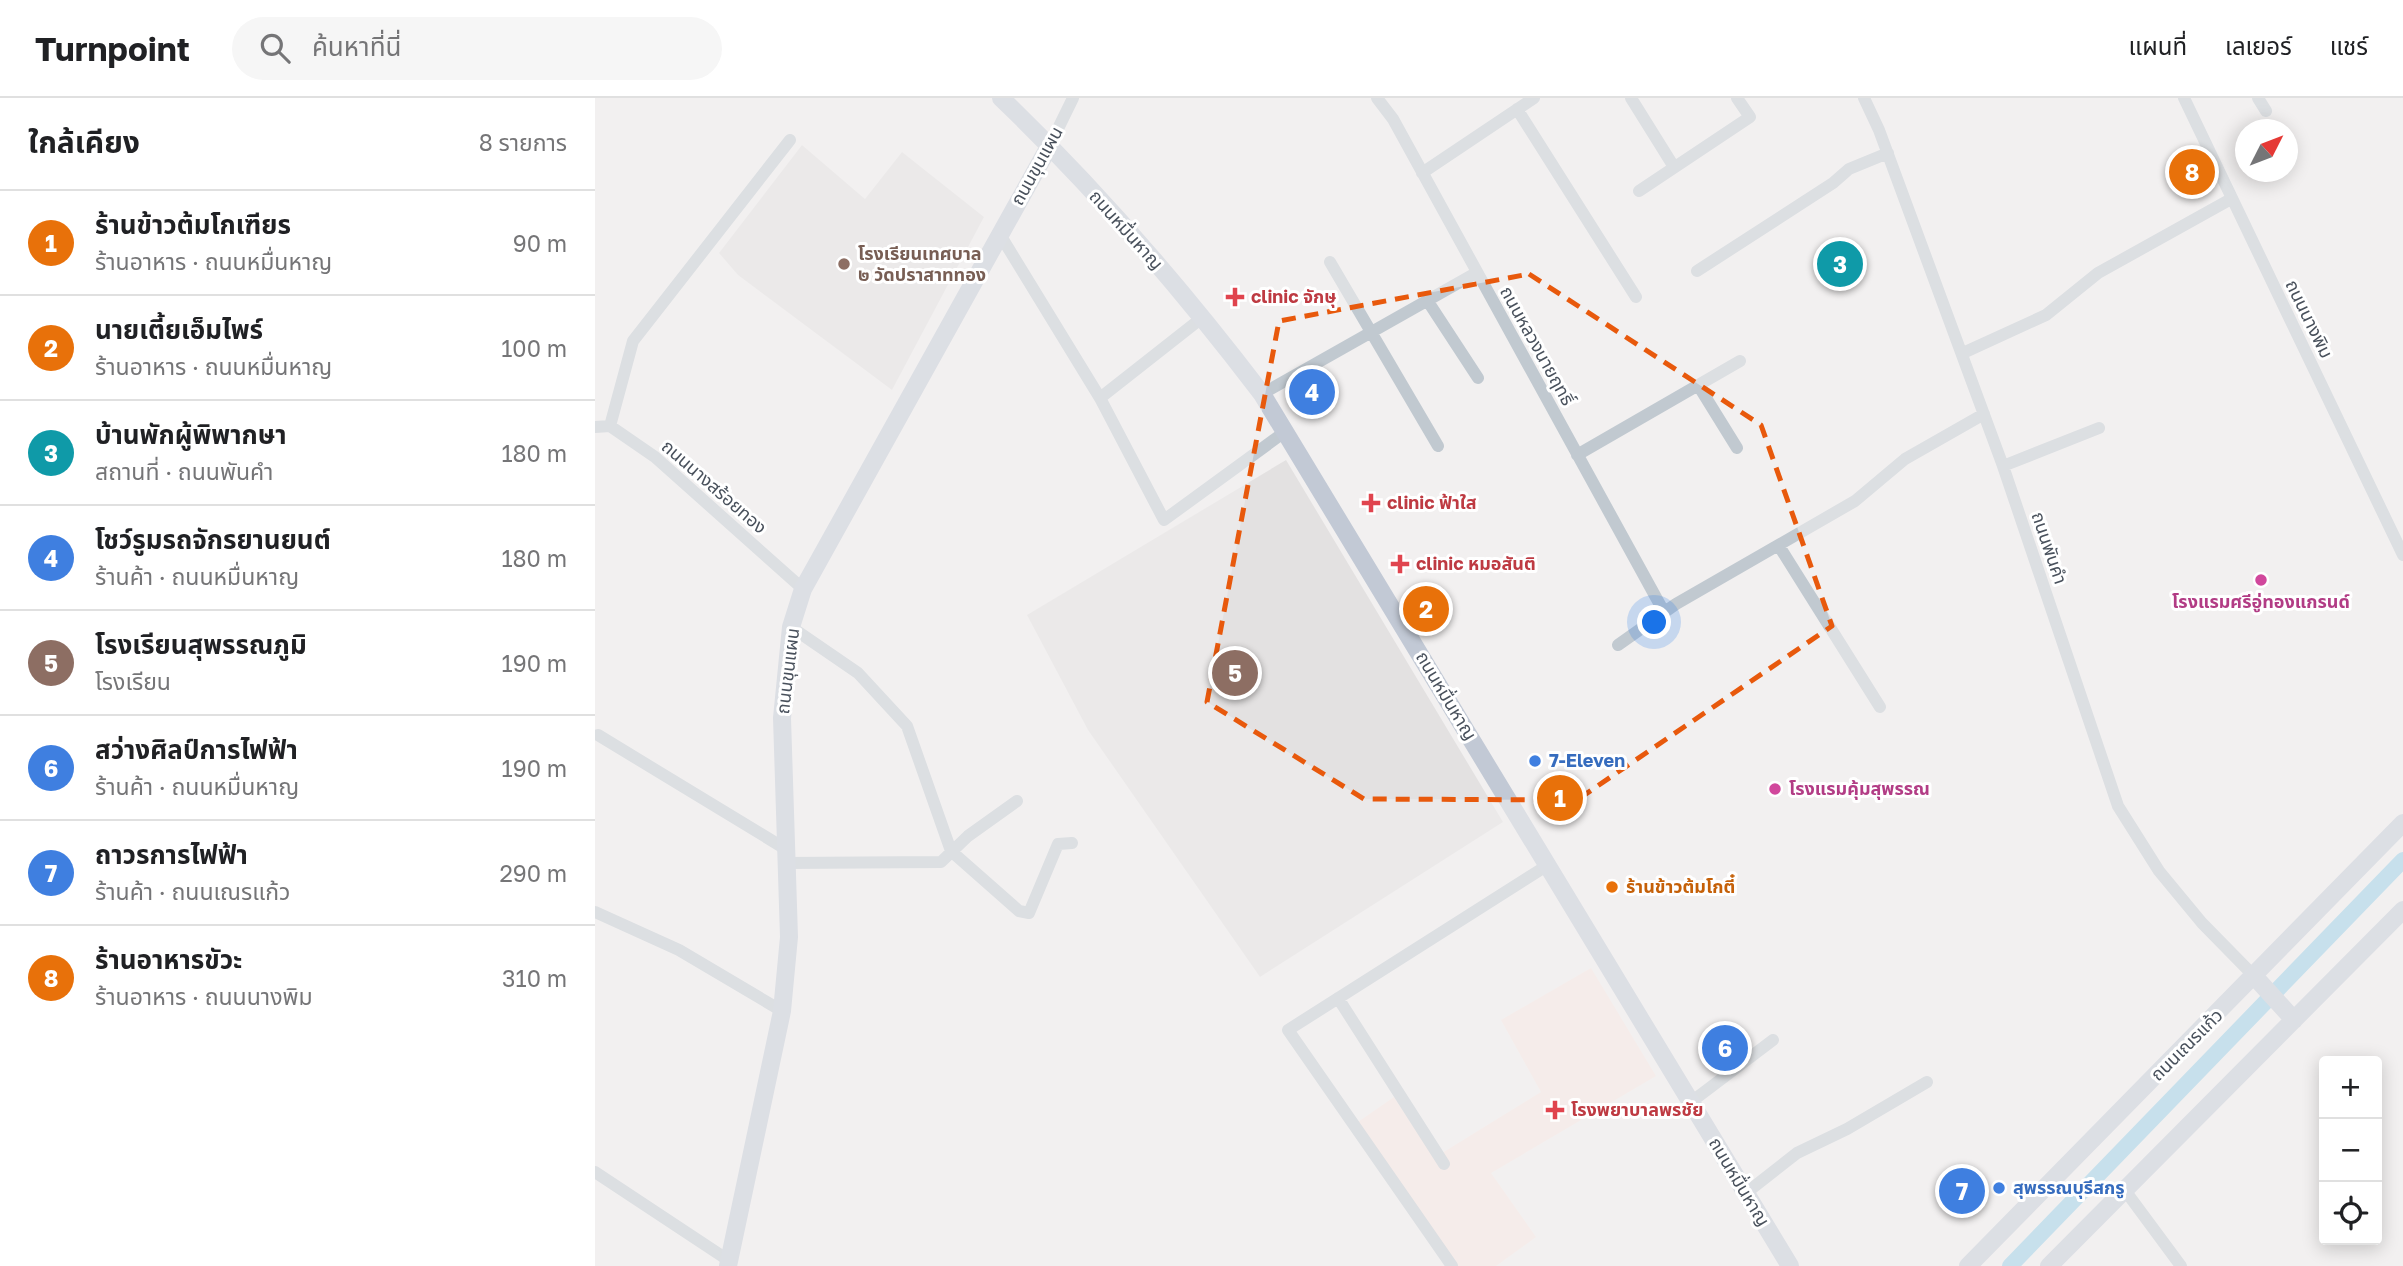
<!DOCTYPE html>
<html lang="th">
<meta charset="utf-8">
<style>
body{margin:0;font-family:"Golos Text","Noto Sans Thai",sans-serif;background:#f6f6f6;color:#202124}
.controls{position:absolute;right:21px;bottom:21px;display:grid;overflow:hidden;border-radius:7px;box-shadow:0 4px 18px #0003}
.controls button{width:63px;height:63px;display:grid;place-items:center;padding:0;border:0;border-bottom:2px solid #e0e0e0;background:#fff;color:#202124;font:35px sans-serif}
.compass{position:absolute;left:1640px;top:21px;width:63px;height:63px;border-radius:50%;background:#fff;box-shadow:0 4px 18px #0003;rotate:48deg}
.you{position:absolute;left:1060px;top:525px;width:24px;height:24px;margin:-18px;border:5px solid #fff;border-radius:50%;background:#1a73e8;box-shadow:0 0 0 10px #1a73e833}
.badge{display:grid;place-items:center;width:46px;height:46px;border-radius:50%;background:#0f766e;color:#fff;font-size:23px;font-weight:700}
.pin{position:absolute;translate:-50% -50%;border:4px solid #fff;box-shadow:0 2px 7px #0006}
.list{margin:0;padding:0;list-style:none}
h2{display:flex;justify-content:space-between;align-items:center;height:91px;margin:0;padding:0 28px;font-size:30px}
h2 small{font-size:23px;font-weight:400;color:#757577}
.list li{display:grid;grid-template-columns:46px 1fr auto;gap:21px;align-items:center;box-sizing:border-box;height:105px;padding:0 28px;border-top:2px solid #e0e0e0}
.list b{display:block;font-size:26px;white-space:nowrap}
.list p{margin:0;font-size:23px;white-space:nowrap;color:#757577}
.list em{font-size:23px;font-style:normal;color:#757577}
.icon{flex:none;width:38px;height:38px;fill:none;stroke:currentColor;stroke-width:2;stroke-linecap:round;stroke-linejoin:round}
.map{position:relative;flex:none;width:1808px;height:1168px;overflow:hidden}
header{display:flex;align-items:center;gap:42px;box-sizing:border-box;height:98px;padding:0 35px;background:#fff;border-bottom:2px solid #e0e0e0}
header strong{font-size:33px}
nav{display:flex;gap:38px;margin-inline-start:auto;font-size:24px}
.search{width:490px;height:63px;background:#f6f6f6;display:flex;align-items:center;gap:18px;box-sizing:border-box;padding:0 24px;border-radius:38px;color:#757577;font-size:26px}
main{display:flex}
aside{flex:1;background:#fff}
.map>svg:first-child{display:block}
.education{fill:#e3e1e1}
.medical{fill:#f9e7e2}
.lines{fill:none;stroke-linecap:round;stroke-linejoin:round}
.canal{stroke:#92cce6;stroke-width:16}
.street{stroke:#c1c9d0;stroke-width:12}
.secondary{stroke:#c2c9d5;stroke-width:18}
.marked{fill:none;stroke:#e8590c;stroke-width:5;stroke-dasharray:14 9;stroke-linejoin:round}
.education-dot{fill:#8d6e63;stroke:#fff;stroke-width:2.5}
.health-dot{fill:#e0444e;stroke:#fff;stroke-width:2.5}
.hotel-dot{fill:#d1479c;stroke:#fff;stroke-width:2.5}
.shop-dot{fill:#3f7fe0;stroke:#fff;stroke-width:2.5}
.food-dot{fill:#e8710a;stroke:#fff;stroke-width:2.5}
.labels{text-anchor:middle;stroke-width:6;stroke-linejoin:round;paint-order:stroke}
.street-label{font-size:18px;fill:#49515c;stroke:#fff}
.education-label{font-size:18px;font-weight:bold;fill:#785e54;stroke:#fff;text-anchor:start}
.health-label{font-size:18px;font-weight:bold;fill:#be3a42;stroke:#fff;text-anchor:start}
.hotel-label{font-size:18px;font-weight:bold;fill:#b23c85;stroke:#fff}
.shop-label{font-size:18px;font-weight:bold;fill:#366cbe;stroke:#fff;text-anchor:start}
.food-label{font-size:18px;font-weight:bold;fill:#c56008;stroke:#fff;text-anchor:start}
</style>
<header>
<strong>Turnpoint</strong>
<div class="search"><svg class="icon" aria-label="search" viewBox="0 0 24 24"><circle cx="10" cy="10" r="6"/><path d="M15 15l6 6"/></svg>ค้นหาที่นี่</div>
<nav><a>แผนที่</a><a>เลเยอร์</a><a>แชร์</a></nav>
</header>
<main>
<aside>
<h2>ใกล้เคียง<small>8 รายการ</small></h2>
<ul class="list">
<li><span class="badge" style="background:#e8710a">1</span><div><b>ร้านข้าวต้มโกเฑียร</b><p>ร้านอาหาร · ถนนหมื่นหาญ</p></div><em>90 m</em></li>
<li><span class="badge" style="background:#e8710a">2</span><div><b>นายเตี้ยเอ็มไพร์</b><p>ร้านอาหาร · ถนนหมื่นหาญ</p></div><em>100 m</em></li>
<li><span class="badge" style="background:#0f9aa8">3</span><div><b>บ้านพักผู้พิพากษา</b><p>สถานที่ · ถนนพันคำ</p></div><em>180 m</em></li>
<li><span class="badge" style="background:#3f7fe0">4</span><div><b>โชว์รูมรถจักรยานยนต์</b><p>ร้านค้า · ถนนหมื่นหาญ</p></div><em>180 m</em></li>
<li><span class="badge" style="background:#8d6e63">5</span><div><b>โรงเรียนสุพรรณภูมิ</b><p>โรงเรียน</p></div><em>190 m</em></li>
<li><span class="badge" style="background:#3f7fe0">6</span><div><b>สว่างศิลป์การไฟฟ้า</b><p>ร้านค้า · ถนนหมื่นหาญ</p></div><em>190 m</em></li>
<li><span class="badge" style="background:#3f7fe0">7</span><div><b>ถาวรการไฟฟ้า</b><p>ร้านค้า · ถนนเณรแก้ว</p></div><em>290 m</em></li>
<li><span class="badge" style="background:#e8710a">8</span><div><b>ร้านอาหารขัวะ</b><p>ร้านอาหาร · ถนนนางพิม</p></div><em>310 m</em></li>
</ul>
</aside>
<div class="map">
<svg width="1808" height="1168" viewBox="0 0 1808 1168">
<rect width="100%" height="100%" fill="#f2f0f0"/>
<!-- education -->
<path class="education" d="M207,47L270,101L307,54L389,119L297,292L143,177L124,155Z
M691,362L908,724L665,879L493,632L432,517Z"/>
<!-- medical -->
<path class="medical" d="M996,870L1061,978L896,1075L941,1139L901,1168H862L763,1024L799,999L839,1060L946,994L906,922Z"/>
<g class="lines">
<!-- canal -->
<path class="canal" d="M1415,1168L1808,762"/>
<!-- street -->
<path class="street" d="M782,0L798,21L1069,514
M1036,0L1079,69
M1269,0L1284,32L1408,368L1523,708L1564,773L1607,825L1660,879
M1589,0L1808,457
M1663,0L1671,13
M922,11L1041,199
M455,47L478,0
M827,75L939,0
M1044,93L1155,19L1142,0
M404,135L505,300L569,422L691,333
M735,164L843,348
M1102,173L1238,85L1254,71L1293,55
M832,202L883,280
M1368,255L1451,217L1503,175L1636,101
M1103,287L1142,350
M667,296L881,175
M505,300L608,219
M15,328L38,243L195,42
M0,329L15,328L60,359L208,491
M982,357L1145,263
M1408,368L1504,330
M1184,448L1285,609
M196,529L263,575L312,628L356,753L424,813L434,815L463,746L477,745
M1023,547L1081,506L1260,403L1310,361L1389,316
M3,637L189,750
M189,765L346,764L373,738L422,703
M0,814L84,852L187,913
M743,900L849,1066
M1096,1004L1178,942
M0,1074L133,1162
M1529,1091L1586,1168
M1151,1095L1202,1055L1252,1031L1332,984
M857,1168L693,932L953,767"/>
<!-- secondary -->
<path class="secondary" d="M406,0C501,91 587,191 667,296L1195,1168
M1660,879L1699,922
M133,1168L187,913L194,839L187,620L196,529L208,491L455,47
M1373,1168L1808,725
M1454,1168L1808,812"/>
</g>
<!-- marked area -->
<path d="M0 0H1808V1168H0ZM934,176L1166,327L1237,528L982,702L769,701L612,604L684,223Z" fill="#f2f0f0" fill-opacity=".55" fill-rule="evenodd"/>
<path class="marked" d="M934,176L1166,327L1237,528L982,702L769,701L612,604L684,223Z"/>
<!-- markers -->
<circle class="education-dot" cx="249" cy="166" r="7"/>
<g class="health-dot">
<path d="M636.5 188.5h7v7h7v7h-7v7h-7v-7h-7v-7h7z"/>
<path d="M772.5 394.5h7v7h7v7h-7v7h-7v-7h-7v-7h7z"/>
<path d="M801.5 455.5h7v7h7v7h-7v7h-7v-7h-7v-7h7z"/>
<path d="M956.5 1001.5h7v7h7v7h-7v7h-7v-7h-7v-7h7z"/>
</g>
<g class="hotel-dot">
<circle cx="1666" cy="482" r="7"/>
<circle cx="1180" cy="691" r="7"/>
</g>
<g class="shop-dot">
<circle cx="940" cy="663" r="7"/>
<circle cx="1404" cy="1090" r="7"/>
</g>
<circle class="food-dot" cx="1017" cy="789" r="7"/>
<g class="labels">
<!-- street labels -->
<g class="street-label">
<text transform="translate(442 68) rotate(-61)" y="6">ถนนขุนแผน</text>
<text transform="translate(531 132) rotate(48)" y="6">ถนนหมื่นหาญ</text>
<text transform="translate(1714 221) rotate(64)" y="6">ถนนนางพิม</text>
<text transform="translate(942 248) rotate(61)" y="6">ถนนหลวงนายฤทธิ์</text>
<text transform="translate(119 389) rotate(41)" y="6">ถนนนางสร้อยทอง</text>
<text transform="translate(1454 450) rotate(71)" y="6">ถนนพันคำ</text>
<text transform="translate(193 573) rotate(-83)" y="6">ถนนขุนแผน</text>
<text transform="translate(851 598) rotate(59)" y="6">ถนนหมื่นหาญ</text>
<text transform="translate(1592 947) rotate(-45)" y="6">ถนนเณรแก้ว</text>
<text transform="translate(1144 1084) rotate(59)" y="6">ถนนหมื่นหาญ</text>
</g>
<!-- education labels -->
<g class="education-label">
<text x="263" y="162">โรงเรียนเทศบาล<tspan x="263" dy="21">๒ วัดปราสาททอง</tspan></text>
</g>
<!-- health labels -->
<g class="health-label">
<text x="656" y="205">clinic จักษุ</text>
<text x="792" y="411">clinic ฟ้าใส</text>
<text x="821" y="472">clinic หมอสันติ</text>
<text x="976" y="1018">โรงพยาบาลพรชัย</text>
</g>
<!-- hotel labels -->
<g class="hotel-label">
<text x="1666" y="510">โรงแรมศรีอู่ทองแกรนด์</text>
<text x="1194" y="697" text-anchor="start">โรงแรมคุ้มสุพรรณ</text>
</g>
<!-- shop labels -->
<g class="shop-label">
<text x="954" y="669">7-Eleven</text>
<text x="1418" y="1096">สุพรรณบุรีสกรู</text>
</g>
<!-- food labels -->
<g class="food-label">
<text x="1031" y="795">ร้านข้าวต้มโกตี๋</text>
</g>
</g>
</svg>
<div class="controls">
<button>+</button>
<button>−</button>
<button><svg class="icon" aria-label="locate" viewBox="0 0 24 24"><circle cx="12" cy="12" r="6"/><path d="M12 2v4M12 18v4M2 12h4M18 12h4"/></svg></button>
</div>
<svg class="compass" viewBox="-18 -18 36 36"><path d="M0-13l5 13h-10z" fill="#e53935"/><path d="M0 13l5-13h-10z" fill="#757577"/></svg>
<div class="you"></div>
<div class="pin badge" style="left:965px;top:700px;background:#e8710a">1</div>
<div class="pin badge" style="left:831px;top:511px;background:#e8710a">2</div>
<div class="pin badge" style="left:1245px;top:166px;background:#0f9aa8">3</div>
<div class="pin badge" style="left:717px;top:294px;background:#3f7fe0">4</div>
<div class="pin badge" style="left:640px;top:575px;background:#8d6e63">5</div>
<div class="pin badge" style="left:1130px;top:950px;background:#3f7fe0">6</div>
<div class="pin badge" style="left:1367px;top:1093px;background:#3f7fe0">7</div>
<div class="pin badge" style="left:1597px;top:74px;background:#e8710a">8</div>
</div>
</main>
